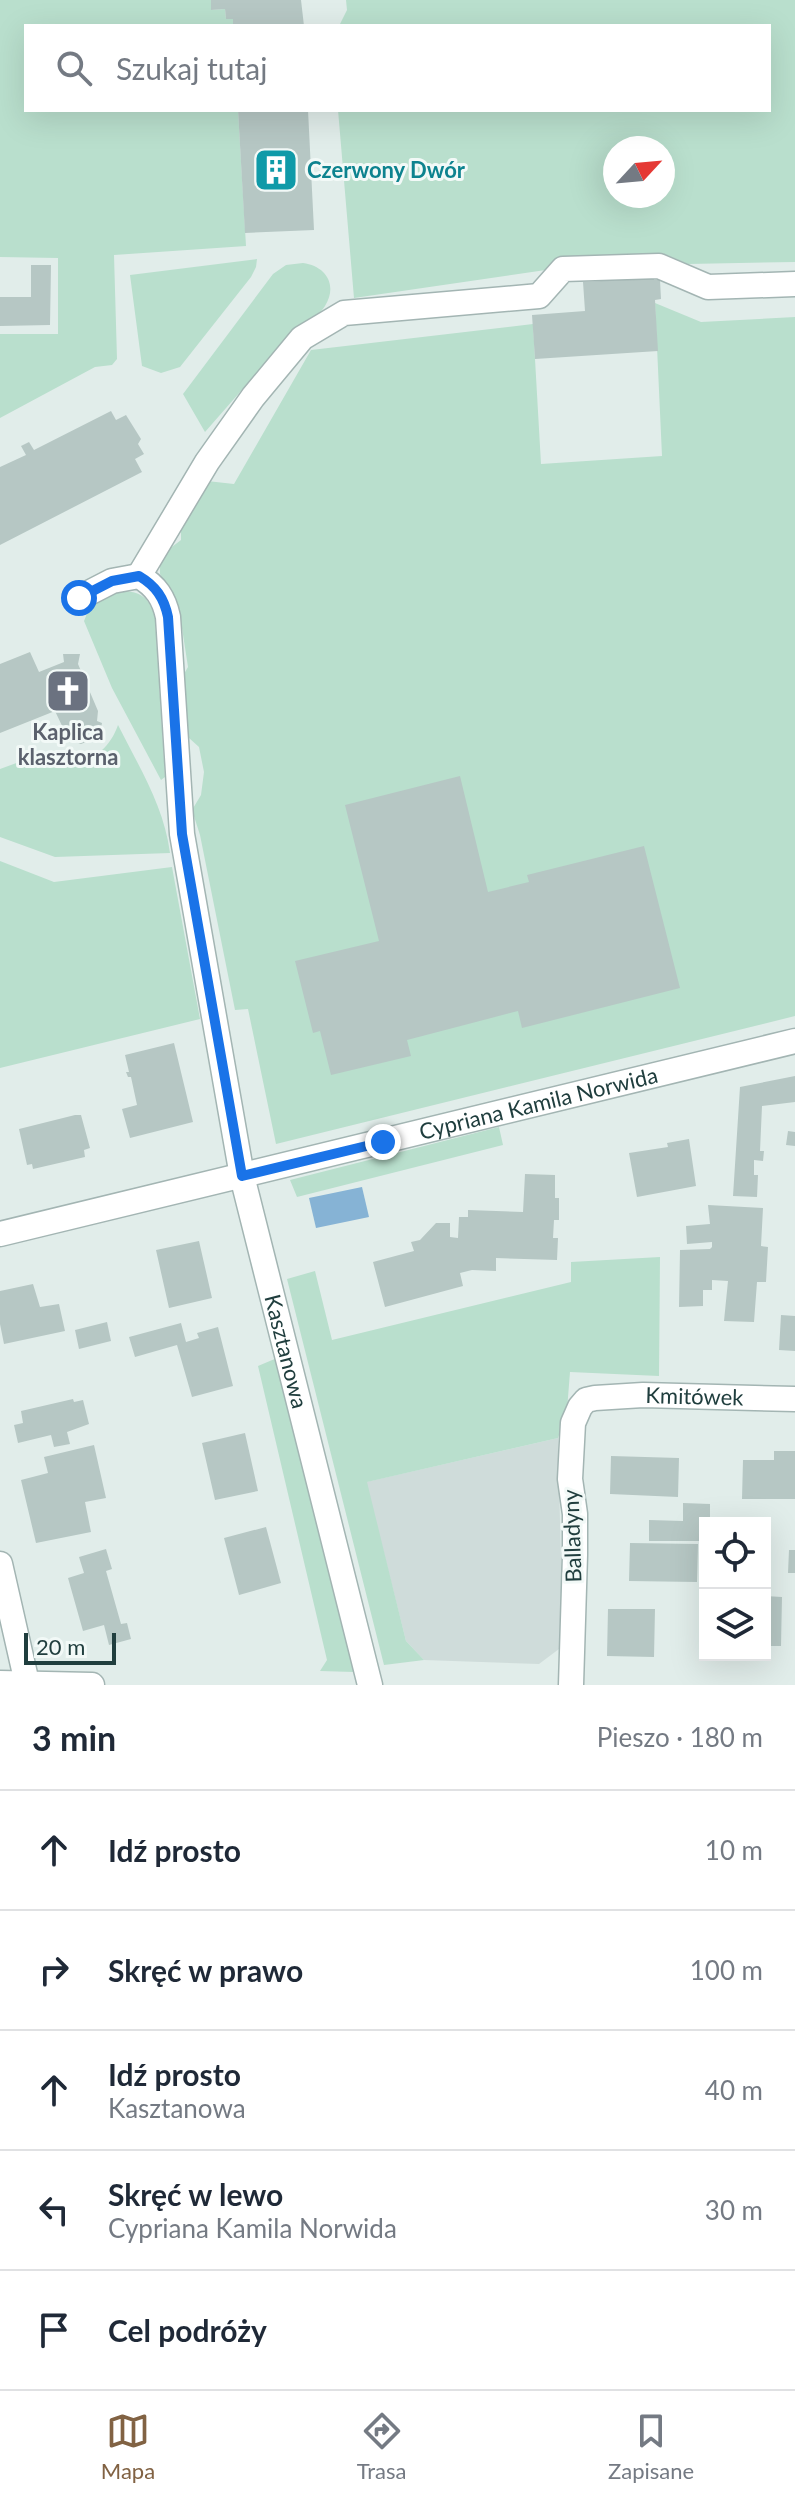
<!DOCTYPE html>
<html lang="pl">
<meta charset="utf-8">
<style>
body{margin:0;font-family:Lato,sans-serif;background:#f6f6f7;color:#1f2937}
.controls{position:absolute;right:24px;bottom:24px;display:grid;overflow:hidden;border-radius:0px;box-shadow:0 8px 32px #0002}
.controls button{width:72px;height:72px;display:grid;place-items:center;padding:0;border:0;border-bottom:2px solid #e0e1e3;background:#fff;color:#1f2937;font:40px sans-serif}
.compass{position:absolute;left:603px;top:136px;width:72px;height:72px;border-radius:50%;background:#fff;box-shadow:0 8px 32px #0002;rotate:64deg}
.scale{position:absolute;left:24px;bottom:20px;width:92px;box-sizing:border-box;padding-left:8px;border:4px solid #203e3e;border-top:0;font-size:22px;line-height:28px;white-space:nowrap;color:#203e3e;-webkit-text-stroke:6px #f2f9f7;paint-order:stroke}
.stop{position:absolute;width:24px;height:24px;margin:-18px;border:6px solid #1a73e8;border-radius:50%;background:#fff}
.stop.end{background:#1a73e8;border-color:#fff;box-shadow:0 2px 8px #0008}
.list{margin:0;padding:0;list-style:none}
h2{display:flex;justify-content:space-between;align-items:center;height:104px;margin:0;padding:0 32px;font-size:34px}
h2 small{font-size:26px;font-weight:400;color:#747a83}
.list li{display:grid;grid-template-columns:52px 1fr auto;gap:24px;align-items:center;box-sizing:border-box;height:120px;padding:0 32px;border-top:2px solid #e0e1e3}
.list b{display:block;font-size:30px;white-space:nowrap}
.list p{margin:0;font-size:26px;white-space:nowrap;color:#747a83}
.list em{font-size:26px;font-style:normal;color:#747a83}
.icon{flex:none;width:44px;height:44px;fill:none;stroke:currentColor;stroke-width:2;stroke-linecap:round;stroke-linejoin:round}
.map{position:relative;flex:none;width:795px;height:1685px;overflow:hidden}
.search{position:absolute;background:#fff;box-shadow:0 8px 32px #0002;left:24px;right:24px;top:24px;height:88px;display:flex;align-items:center;gap:20px;box-sizing:border-box;padding:0 28px;border-radius:0px;color:#747a83;font-size:30px}
.sheet{height:704px;background:#fff}
nav{display:flex;justify-content:space-around;align-items:center;box-sizing:border-box;height:112px;border-top:2px solid #e0e1e3;background:#fff;font-size:22px;color:#747a83}
nav a{display:grid;justify-items:center;gap:4px}
nav .on{color:#816243}
.map>svg:first-child{display:block}
.built{fill:#cfdcda}
.green{fill:#b9dfcd;fill-rule:evenodd}
.water{fill:#86b3d5}
.building{fill:#b6c7c4}
.lines{fill:none;stroke-linecap:round;stroke-linejoin:round}
.minor-casing{stroke:#a3b5b3;stroke-width:27}
.minor{stroke:#fff;stroke-width:24}
.route{stroke:#1a73e8;stroke-width:10}
.labels{text-anchor:middle;stroke-width:6;stroke-linejoin:round;paint-order:stroke}
.culture-label{font-size:22px;font-weight:bold;fill:#0d838f;stroke:#f2f9f7;text-anchor:start}
.worship-label{font-size:22px;font-weight:bold;fill:#5b616d;stroke:#f2f9f7}
.street-label{font-size:22px;fill:#203e3e;stroke:#f2f9f7}
</style>
<div class="map">
<svg width="795" height="1685" viewBox="0 0 795 1685">
<rect width="100%" height="100%" fill="#e1edea"/>
<!-- built -->
<path class="built" d="M558,1438L563,1646L539,1664L424,1660L406,1641L366,1482Z"/>
<!-- green -->
<path class="green" d="M0,0H211V10L225,9L226,19H233V26H26V110H238L246,246L114,255L117,359L112,365L95,367L0,418V334H58V258L0,257Z
M346,0H795V262L688,264L662,253L354,298L338,110H769V26H339L347,10ZM615,148H663V196H615Z
M257,259L256,267L251,277L180,367L161,373L142,366L130,275Z
M303,263C326,266 338,285 325,306C319,316 308,321 298,326L205,432L183,394L273,274L286,265Z
M655,303L701,322L795,317V1016L276,1144L248,1009L235,1010L200,835L192,810L201,795L204,772L199,747L189,738L183,710L181,679L188,667L180,615L160,574V556L181,540V522L207,481L234,484L311,350L533,324L541,464L662,456Z
M120,591C140,591 150,597 155,618L165,777L161,780L112,688L84,621L91,604Z
M118,725C139,767 164,806 170,853L55,857L0,837V769L52,750C59,752 64,755 70,757C94,765 111,745 118,725Z
M0,861L54,882L172,867L200,1019L0,1068Z
M499,1127L503,1145L297,1197L290,1180Z
M660,1257L659,1376L570,1372L567,1410L558,1438L367,1482L406,1641L424,1660L384,1665L287,1279L315,1271L332,1340L571,1282V1262Z
M277,1358L354,1672L320,1671L327,1660L258,1366Z"/>
<!-- water -->
<path class="water" d="M362,1187L369,1217L316,1228L309,1198Z"/>
<!-- building -->
<path class="building" d="M211,0H301L304,26H233V19H226L225,9L211,10Z
M238,110H308L314,230L245,233Z
M31,265H51L50,325L0,326V297H31Z
M654,278V280H660L661,299L655,300L658,351L535,359L532,315L585,311L583,282Z
M111,411L116,420L126,415L141,439L138,444L144,454L135,459L142,472L0,545V467L26,455L21,446L29,442L34,450Z
M30,652L39,672L64,662L63,654H80L78,664L98,711L97,721L102,723L100,733L96,738L81,744L70,740L68,739L70,734L64,730L55,711L0,733V664Z
M460,776L488,892L529,882L527,875L644,846L680,988L522,1028L518,1011L407,1040L411,1056L331,1075L320,1031L313,1033L295,961L379,941L345,805Z
M174,1043L193,1122L130,1138L122,1109L137,1105L131,1077H128L126,1072H129L125,1055Z
M795,1076V1102L762,1106L760,1151H764L763,1161L754,1160V1175H758L757,1197L733,1196L740,1087Z
M75,1115H81L90,1148L84,1150L85,1157L33,1169L32,1164L27,1165L19,1129Z
M788,1131L795,1132V1146L786,1145Z
M689,1139L696,1186L637,1197L629,1153L668,1147L667,1143Z
M525,1174L555,1175V1198H559V1220H554L553,1238H558L557,1260L496,1258V1271L472,1270L460,1273L463,1286L385,1307L373,1262L414,1251L411,1242L420,1240L436,1223H450V1237L458,1238L459,1217H468V1210L523,1212Z
M708,1205L763,1208L761,1246L768,1247L766,1282H757L754,1322L724,1321L728,1281L712,1280V1290H703V1306L679,1307L680,1250L710,1249L712,1247V1242L687,1244L686,1226L710,1224Z
M199,1241L212,1298L169,1308L156,1250Z
M33,1284L40,1307L59,1304L65,1331L4,1344L0,1324V1291Z
M781,1315L795,1316V1351L779,1350Z
M107,1322L111,1341L79,1349L75,1330Z
M181,1323L186,1342L199,1338L197,1333L218,1327L233,1386L192,1397L177,1345L135,1357L129,1337Z
M73,1399L74,1402L83,1400L89,1424L67,1432L70,1444L54,1447L51,1435L18,1443L14,1425L23,1423L21,1411Z
M245,1433L258,1491L215,1500L202,1443Z
M94,1445L106,1498L85,1502L91,1532L36,1543L21,1480L48,1473L44,1457Z
M774,1451H795V1499H742L743,1460H774Z
M611,1456L679,1458L678,1497L610,1494Z
M683,1503L710,1504V1523H705V1541H649V1520L683,1521Z
M266,1527L281,1583L239,1595L224,1538Z
M630,1543L698,1544L697,1582L629,1581Z
M106,1549L112,1569L106,1571L121,1624L127,1623L131,1639L109,1645L104,1625L83,1631L68,1578L84,1573L79,1557Z
M789,1550H795V1573H788Z
M765,1596L782,1597L781,1646H765Z
M608,1609H655L654,1657L607,1656Z"/>
<g class="lines">
<!-- minor casing -->
<g class="minor-casing">
<g id="minor">
<path d="M139,576L207,462L253,397L302,338L344,313L539,296L563,269L659,266L708,287L795,284"/>
<path id="s1" d="M79,598L112,581L139,576C156,586 164,598 168,617L182,834L242,1176L370,1685"/>
<path id="s2" d="M0,1234L795,1041"/>
<path d="M0,1564L27,1683"/>
<path d="M0,1683L92,1685"/>
<path id="s3" d="M571,1685L575,1555V1514L570,1479L573,1423L580,1407L586,1400L595,1398L643,1395L795,1399"/>
</g>
</g>
<!-- minor -->
<use href="#minor" class="minor"/>
</g>
<g class="lines">
<!-- route -->
<path class="route" d="M79,598L112,581L139,576C156,586 164,598 168,617L182,834L242,1176L383,1142"/>
</g>
<!-- icons -->
<defs>
<g id="building-square" transform="scale(2.3)"><rect x="-9" y="-9" width="18" height="18" rx="4" fill="#0f9aa8" stroke="#f2f9f7"/><path d="M-4-6H4V6H1V3H-1V6H-4ZM-2.5-4.3h1.7v1.8h-1.7ZM.8-4.3h1.7v1.8H.8ZM-2.5-1h1.7V.8h-1.7ZM.8-1h1.7V.8H.8Z" fill="#fff"/></g>
<g id="church-square" transform="scale(2.3)"><rect x="-9" y="-9" width="18" height="18" rx="4" fill="#6b7280" stroke="#f2f9f7"/><path d="M-1.2-6h2.4v3.5h3.3v2.4h-3.3V6h-2.4V-.1h-3.3v-2.4h3.3Z" fill="#fff"/></g>
</defs>
<g fill-rule="evenodd">
<use href="#building-square" x="276" y="170"/>
<use href="#church-square" x="68" y="691"/>
</g>
<g class="labels">
<!-- culture labels -->
<g class="culture-label">
<text x="307" y="178">Czerwony Dwór</text>
</g>
<!-- worship labels -->
<g class="worship-label">
<text x="68" y="740">Kaplica<tspan x="68" dy="25">klasztorna</tspan></text>
</g>
<!-- street labels -->
<g class="street-label">
<text dy="8" stroke="none"><textPath href="#s2" startOffset="554">Cypriana Kamila Norwida</textPath></text>
<text dy="8" stroke="none"><textPath href="#s1" startOffset="862">Kasztanowa</textPath></text>
<text dy="8" stroke="none"><textPath href="#s3" startOffset="398">Kmitówek</textPath></text>
<text transform="translate(572 1536) rotate(-92)" y="8">Balladyny</text>
</g>
</g>
</svg>
<div class="controls">
<button><svg class="icon" aria-label="locate" viewBox="0 0 24 24"><circle cx="12" cy="12" r="6"/><path d="M12 2v4M12 18v4M2 12h4M18 12h4"/></svg></button>
<button><svg class="icon" aria-label="layers" viewBox="0 0 24 24"><path d="M12 4l9 5-9 5-9-5zM3 14l9 5 9-5"/></svg></button>
</div>
<svg class="compass" viewBox="-18 -18 36 36"><path d="M0-13l5 13h-10z" fill="#e53935"/><path d="M0 13l5-13h-10z" fill="#747a83"/></svg>
<div class="scale">20 m</div>
<div class="stop" style="left:79px;top:598px"></div>
<div class="stop end" style="left:383px;top:1142px"></div>
<div class="search"><svg class="icon" aria-label="search" viewBox="0 0 24 24"><circle cx="10" cy="10" r="6"/><path d="M15 15l6 6"/></svg>Szukaj tutaj</div>
</div>
<section class="sheet">
<h2>3 min<small>Pieszo · 180 m</small></h2>
<ul class="list">
<li><svg class="icon" aria-label="ahead" viewBox="0 0 24 24"><path d="M12 20V5M6 11l6-6 6 6"/></svg><div><b>Idź prosto</b></div><em>10 m</em></li>
<li><svg class="icon" aria-label="right" viewBox="0 0 24 24"><path d="M7 20v-9h11M14 6l5 5-5 5"/></svg><div><b>Skręć w prawo</b></div><em>100 m</em></li>
<li><svg class="icon" aria-label="ahead" viewBox="0 0 24 24"><path d="M12 20V5M6 11l6-6 6 6"/></svg><div><b>Idź prosto</b><p>Kasztanowa</p></div><em>40 m</em></li>
<li><svg class="icon" aria-label="left" viewBox="0 0 24 24"><path d="M17 20v-9H6M10 6l-5 5 5 5"/></svg><div><b>Skręć w lewo</b><p>Cypriana Kamila Norwida</p></div><em>30 m</em></li>
<li><svg class="icon" aria-label="arrive" viewBox="0 0 24 24"><path d="M6 21V4h12l-3 4 3 4H6"/></svg><div><b>Cel podróży</b></div></li>
</ul>
</section>
<nav>
<a class="on"><svg class="icon" aria-label="map" viewBox="0 0 24 24"><path d="M3 6l6-2 6 2 6-2v14l-6 2-6-2-6 2zM9 4v14M15 6v14"/></svg>Mapa</a>
<a><svg class="icon" aria-label="directions" viewBox="0 0 24 24"><path d="M12 3l9 9-9 9-9-9zM9 14v-3h6M13 9l2 2-2 2"/></svg>Trasa</a>
<a><svg class="icon" aria-label="saved" viewBox="0 0 24 24"><path d="M7 4h10v16l-5-4-5 4z"/></svg>Zapisane</a>
</nav>
